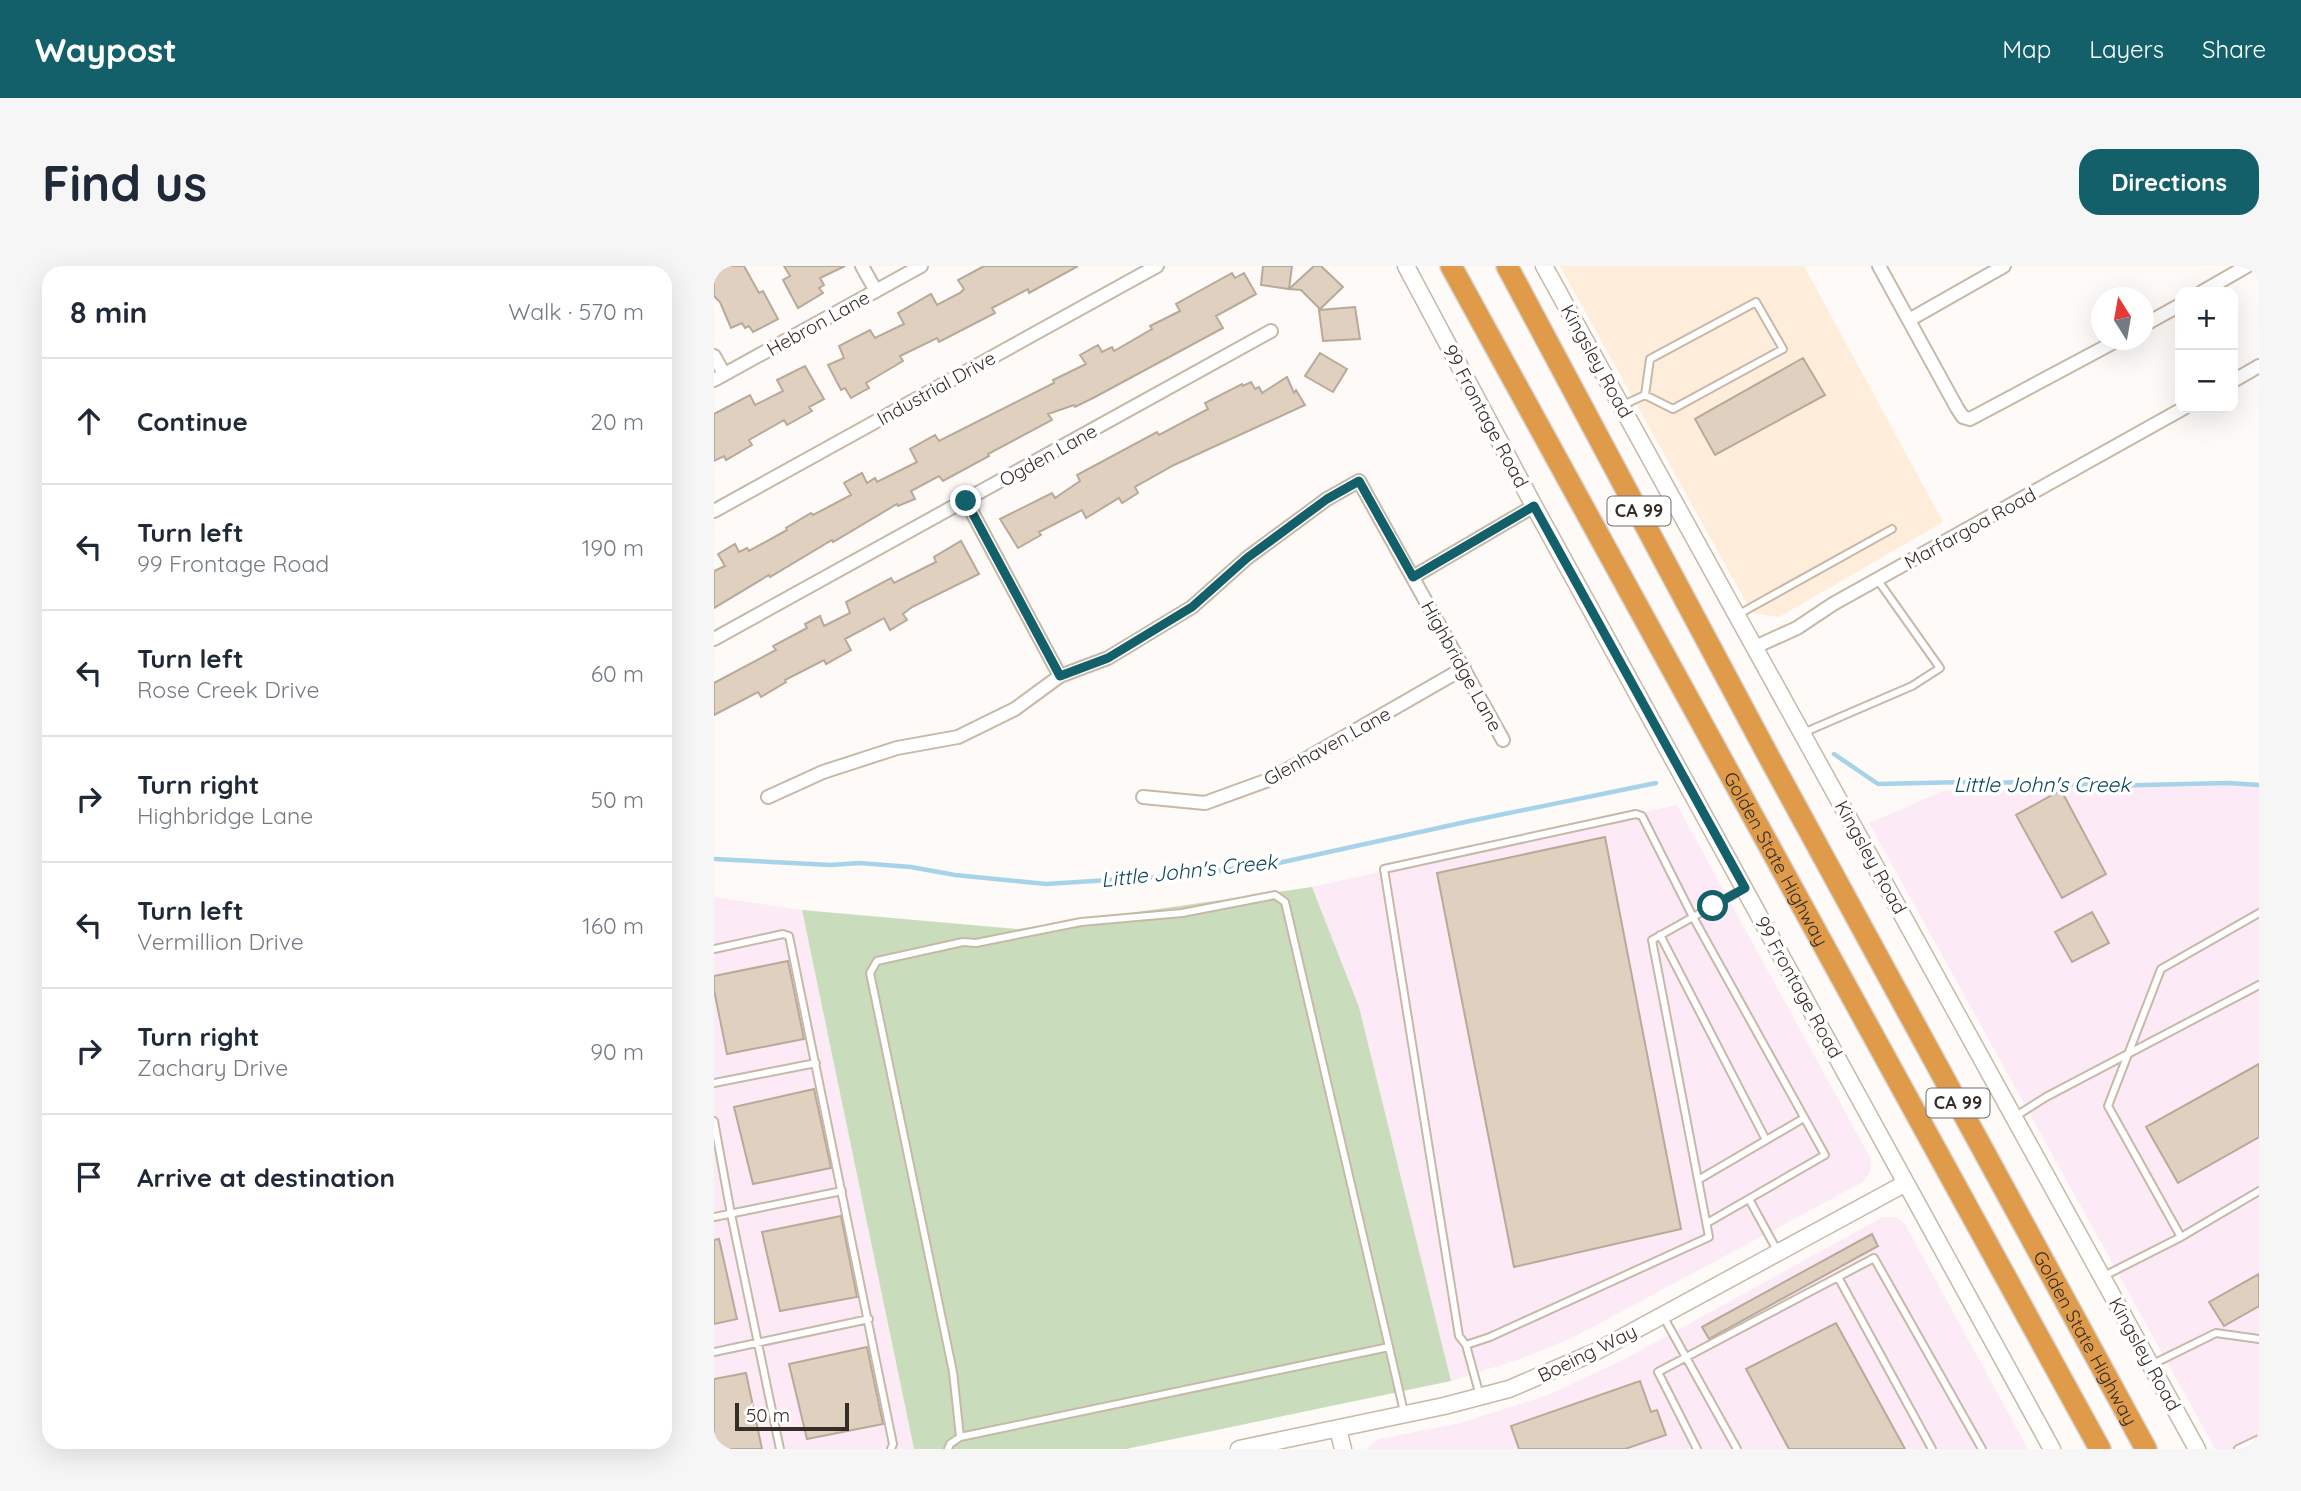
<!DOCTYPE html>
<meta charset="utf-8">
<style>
body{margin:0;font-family:Quicksand,sans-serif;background:#f6f6f7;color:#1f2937}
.controls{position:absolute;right:21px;top:21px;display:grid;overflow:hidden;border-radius:14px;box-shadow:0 7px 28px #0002}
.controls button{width:63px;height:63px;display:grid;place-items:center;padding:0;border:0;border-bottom:2px solid #e0e1e3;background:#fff;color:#1f2937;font:35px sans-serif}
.compass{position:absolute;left:1377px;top:21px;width:63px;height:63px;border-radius:50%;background:#fff;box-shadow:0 7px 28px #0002;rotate:349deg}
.scale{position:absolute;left:21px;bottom:18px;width:114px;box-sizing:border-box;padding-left:7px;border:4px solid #342e27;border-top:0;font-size:19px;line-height:24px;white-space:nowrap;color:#342e27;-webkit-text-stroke:5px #fff;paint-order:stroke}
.stop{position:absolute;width:21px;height:21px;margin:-16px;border:5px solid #13606b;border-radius:50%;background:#fff}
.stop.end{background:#13606b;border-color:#fff;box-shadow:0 2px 7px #0008}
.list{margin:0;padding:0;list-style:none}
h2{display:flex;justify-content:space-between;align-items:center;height:91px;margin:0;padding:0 28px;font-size:30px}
h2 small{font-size:23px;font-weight:400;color:#747a83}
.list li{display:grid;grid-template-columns:46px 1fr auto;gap:21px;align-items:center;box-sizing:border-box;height:126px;padding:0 28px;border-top:2px solid #e0e1e3}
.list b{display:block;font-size:26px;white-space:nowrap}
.list p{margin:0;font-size:23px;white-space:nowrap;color:#747a83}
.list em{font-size:23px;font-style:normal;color:#747a83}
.icon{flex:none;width:38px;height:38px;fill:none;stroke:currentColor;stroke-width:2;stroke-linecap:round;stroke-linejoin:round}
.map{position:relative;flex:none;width:1545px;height:1183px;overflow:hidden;border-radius:21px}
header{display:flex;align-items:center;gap:42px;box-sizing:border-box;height:98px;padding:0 35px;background:#13606b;color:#fff}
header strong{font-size:33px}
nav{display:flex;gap:38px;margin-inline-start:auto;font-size:24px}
.intro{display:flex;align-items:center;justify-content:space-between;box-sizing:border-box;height:168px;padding:0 42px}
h1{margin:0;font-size:49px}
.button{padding:18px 32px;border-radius:21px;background:#13606b;color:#fff;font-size:24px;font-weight:700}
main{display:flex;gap:42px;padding:0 42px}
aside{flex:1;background:#fff;border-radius:21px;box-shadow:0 7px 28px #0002}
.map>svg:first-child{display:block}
.built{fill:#feedda}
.industrial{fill:#fcebf6}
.green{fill:#c9ddbc}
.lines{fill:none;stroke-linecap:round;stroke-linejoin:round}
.stream{stroke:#a6d3ea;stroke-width:4.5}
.building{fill:#e0d0bf;stroke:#b8a999;stroke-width:2}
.lane-casing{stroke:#c7b8a7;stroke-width:10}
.street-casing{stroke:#c7b8a7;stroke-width:16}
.secondary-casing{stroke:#c7b8a7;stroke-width:19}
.highway-casing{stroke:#d6d5d4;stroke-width:24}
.lane{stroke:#fff;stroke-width:6}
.street{stroke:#fff;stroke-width:12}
.secondary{stroke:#fff;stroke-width:16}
.highway{stroke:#e09b4a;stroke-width:21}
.route{stroke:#13606b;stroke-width:9}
.labels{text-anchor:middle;stroke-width:7;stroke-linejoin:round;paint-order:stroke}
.shield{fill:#fff;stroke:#716d68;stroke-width:2}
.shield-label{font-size:18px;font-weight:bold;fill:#342e27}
.street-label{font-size:19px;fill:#342e27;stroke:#fff}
.water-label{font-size:21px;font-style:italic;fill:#0d485f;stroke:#fff}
</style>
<header>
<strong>Waypost</strong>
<nav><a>Map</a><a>Layers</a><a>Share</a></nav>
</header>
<div class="intro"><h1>Find us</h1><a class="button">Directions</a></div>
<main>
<aside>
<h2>8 min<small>Walk · 570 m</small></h2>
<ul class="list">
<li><svg class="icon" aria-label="ahead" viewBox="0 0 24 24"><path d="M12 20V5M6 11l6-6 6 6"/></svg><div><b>Continue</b></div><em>20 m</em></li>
<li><svg class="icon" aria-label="left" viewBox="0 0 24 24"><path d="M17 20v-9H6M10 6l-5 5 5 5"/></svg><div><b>Turn left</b><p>99 Frontage Road</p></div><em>190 m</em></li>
<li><svg class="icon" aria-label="left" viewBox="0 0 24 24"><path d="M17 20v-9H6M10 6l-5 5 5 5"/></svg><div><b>Turn left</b><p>Rose Creek Drive</p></div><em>60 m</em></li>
<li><svg class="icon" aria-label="right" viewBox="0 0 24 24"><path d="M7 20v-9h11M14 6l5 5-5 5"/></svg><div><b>Turn right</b><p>Highbridge Lane</p></div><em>50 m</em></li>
<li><svg class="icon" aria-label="left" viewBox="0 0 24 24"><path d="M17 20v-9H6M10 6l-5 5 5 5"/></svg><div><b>Turn left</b><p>Vermillion Drive</p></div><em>160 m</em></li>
<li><svg class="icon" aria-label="right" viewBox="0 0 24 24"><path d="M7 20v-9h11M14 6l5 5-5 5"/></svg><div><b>Turn right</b><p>Zachary Drive</p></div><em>90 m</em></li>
<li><svg class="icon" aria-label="arrive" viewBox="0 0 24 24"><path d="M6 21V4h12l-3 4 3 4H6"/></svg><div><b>Arrive at destination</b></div></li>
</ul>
</aside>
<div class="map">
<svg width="1545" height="1183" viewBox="0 0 1545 1183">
<rect width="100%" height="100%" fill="#fdfaf7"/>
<!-- built -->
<path class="built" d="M846,0H1090L1229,256L1065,351L1038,347Z"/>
<!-- industrial -->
<path class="industrial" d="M1545,519V1183H1501L1155,557L1229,525Z
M963,539L1157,893L1156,906L1149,916L860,1071L806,1093L737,1115L645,741L598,621Z
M0,631L88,644L200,1183H0Z
M1169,951H1182L1191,958L1314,1183H652L665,1173L747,1157L834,1129L911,1093Z"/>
<!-- green -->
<path class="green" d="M598,621L645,741L737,1115L412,1183H200L88,644L303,663Z"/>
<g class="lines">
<!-- stream -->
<path class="stream" d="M1120,488L1164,518L1251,516L1254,518L1305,516C1314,522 1325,514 1334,519L1384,518L1387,520L1514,517L1545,519
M0,593L117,599L145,597L197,601L241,609L332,618L459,610L560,598L756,555L942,517"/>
</g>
<!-- building -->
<path class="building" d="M0,0H30L45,27L49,25L64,53L39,66L35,60L31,62L28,57L17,62L6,36L0,30Z
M70,0H131L106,12L110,19L105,22L109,27L84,42L69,14L76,10Z
M270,0H364L315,27L314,23L278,42L281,47L225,76L223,72L186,90L189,95L152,117L155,122L137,132L131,122L127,124L114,99L130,92L125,80L156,64L161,72L190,58L184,47L217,28L223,39L246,27L250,23L244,14Z
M549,0H578L575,23L547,19Z
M600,0H607L629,21L606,43L587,24L575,23Z
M518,7L521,12L530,7L542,28L502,50L509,62L381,131L361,141L360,139L334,148L338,154L274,188L275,190L229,215L225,210L197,225L201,233L184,240L183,238L119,276L118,274L56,311L55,309L0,342V305L11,300L4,288L21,278L25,286L33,282L35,285L73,264L72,262L97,247L99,249L137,229L130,217L148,207L153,217L161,212L163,216L203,196L196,183L221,169L225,175L340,117L339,114L372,98L366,89L384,79L388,86L398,81L400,85L438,63L436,60L466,45L462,38Z
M641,41L646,73L609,75L605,44Z
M606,87L633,103L619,126L591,110Z
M1089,92L1111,129L1001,189L981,153Z
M91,100L110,133L95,141L98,145L73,159L70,154L35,174L38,179L12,194L10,190L0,195V148L36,129L41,139L69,125L63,114Z
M573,111L580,127L582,124L591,139L460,199L421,221L424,227L408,237L405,232L372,252L368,244L325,266L327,269L304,282L286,253L338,227L341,232L366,215L363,209L443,166L445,169L494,143L491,137L528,118L529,120L537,116L541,123L545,121L548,127Z
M247,275L265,308L198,341L189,348L193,354L176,364L170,352L131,373L137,384L112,398L110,394L71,414L72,416L47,431L44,426L0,449V417L62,384L59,380L93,362L91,358L106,350L110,360L136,347L132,336L177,312L180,317L222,296L220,291Z
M1347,524L1392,608L1348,632L1302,549Z
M891,571L967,963L800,1001L723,607Z
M1378,646L1395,677L1358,696L1341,666Z
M74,695L90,773L13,788L0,724V710Z
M1545,798V871L1464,917L1432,861Z
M100,823L117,902L39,918L20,841Z
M127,950L143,1031L66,1045L48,966Z
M1158,968L1164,980L995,1073L988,1061Z
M5,973L23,1053L0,1058V974Z
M1545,1008V1040L1510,1060L1495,1036Z
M1122,1057L1191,1183H1075L1032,1103Z
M153,1081L169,1158L93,1173L75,1098Z
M32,1107L48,1183H0V1113Z
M926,1115L937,1146L943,1144L952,1169L911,1183H805L797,1160Z"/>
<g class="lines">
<!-- lane casing -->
<g class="lane-casing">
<path id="lane" d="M909,139L931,129L959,143L1069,83L1042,36L936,93L931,129
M1025,348L1178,263
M1089,467L1198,420L1226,402L1163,313
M946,669L1052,874
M0,683L69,668L75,670L179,1178L177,1183
M0,817L102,797
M1302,850L1332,831L1545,719
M0,855L17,948L66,1183
M984,914L1090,852
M1035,933L1064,986
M0,951L128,925
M993,957L1111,889L979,651L938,674L995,971L776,1071L752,1079L745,1070L670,603L922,548L928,550L979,651L1029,623
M1467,971L1394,840L1447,703L1545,647
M1390,1010L1467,971L1545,925
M1124,1011L1218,1183
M949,1050L1023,1183
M752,1079L766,1130
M0,1086L155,1053
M1439,1098L1502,1067L1545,1073
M246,1171L239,1106L156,707L163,695L249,676L262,677L367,656L468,647L561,629L571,636L675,1081
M234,1183L236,1178L246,1171L675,1081L690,1146
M983,1183L944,1106L1160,992L1268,1183
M1524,1183L1545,1173"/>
</g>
<!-- street casing -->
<g class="street-casing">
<path id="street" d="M148,0L162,25
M1165,0L1243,142L1249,151L1256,153L1404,74
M1488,26L1533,0
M1195,54L1290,0
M1430,59L1466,39
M0,90L10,108
M0,114L207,0
M1519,115L1545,100
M252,235L346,410
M0,245L443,0
M699,311L820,240
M0,373L557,65
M1041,381L1083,362L1119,338L1470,142
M54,531L109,506L183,482L244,471L301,443L346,410L394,392L478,341L533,292L613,233L645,215L789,474
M429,531L491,537L557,513L750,402"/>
</g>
<!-- secondary casing -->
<g class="secondary-casing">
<path id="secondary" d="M692,0L820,240L1338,1183
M830,0L1483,1183
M624,1163L629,1183
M525,1183L730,1140L795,1123L881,1086L1192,917"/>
</g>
<!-- highway casing -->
<g class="highway-casing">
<g id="highway">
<path id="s1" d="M737,0L1386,1183"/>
<path id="s2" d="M793,0L1055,491L1432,1183"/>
</g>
</g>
<!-- lane -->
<use href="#lane" class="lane"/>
<!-- street -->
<use href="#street" class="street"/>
<!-- secondary -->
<use href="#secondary" class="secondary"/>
<!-- highway -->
<use href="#highway" class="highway"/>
</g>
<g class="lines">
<!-- route -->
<path class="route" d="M252,235L346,410L394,392L478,341L533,292L613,233L645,215L699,311L820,240L1031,622L999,640"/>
</g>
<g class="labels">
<!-- shield labels -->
<g class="shield">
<rect x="893.5" y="230.5" width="63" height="29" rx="5"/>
<rect x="1212.5" y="822.5" width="63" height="29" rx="5"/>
</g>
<g class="shield-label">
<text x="925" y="251">CA 99</text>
<text x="1244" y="843">CA 99</text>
</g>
<!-- street labels -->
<g class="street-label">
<text transform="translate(104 57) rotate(-29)" y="7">Hebron Lane</text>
<text transform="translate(883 95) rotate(61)" y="7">Kingsley Road</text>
<text transform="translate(222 122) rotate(-29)" y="7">Industrial Drive</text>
<text transform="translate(772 150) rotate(62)" y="7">99 Frontage Road</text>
<text transform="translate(334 189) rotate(-29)" y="7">Ogden Lane</text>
<text transform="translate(1256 262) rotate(-29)" y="7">Marfargoa Road</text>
<text transform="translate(748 400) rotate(61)" y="7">Highbridge Lane</text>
<text transform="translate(613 480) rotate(-29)" y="7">Glenhaven Lane</text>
<text dy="7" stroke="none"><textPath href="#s1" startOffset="676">Golden State Highway</textPath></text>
<text transform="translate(1157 591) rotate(61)" y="7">Kingsley Road</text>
<text transform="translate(1085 721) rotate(61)" y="7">99 Frontage Road</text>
<text dy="7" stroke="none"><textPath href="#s2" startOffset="1218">Golden State Highway</textPath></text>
<text transform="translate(873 1087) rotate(-26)" y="7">Boeing Way</text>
<text transform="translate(1431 1088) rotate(61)" y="7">Kingsley Road</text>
</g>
<!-- water labels -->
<g class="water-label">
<text x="1328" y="526">Little John's Creek</text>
<text transform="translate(475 605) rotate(-6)" y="7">Little John's Creek</text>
</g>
</g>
</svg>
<div class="controls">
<button>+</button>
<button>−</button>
</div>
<svg class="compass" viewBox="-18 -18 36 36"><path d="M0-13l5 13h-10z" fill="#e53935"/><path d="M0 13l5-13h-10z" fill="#747a83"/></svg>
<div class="scale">50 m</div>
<div class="stop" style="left:999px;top:640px"></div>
<div class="stop end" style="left:252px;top:235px"></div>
</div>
</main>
